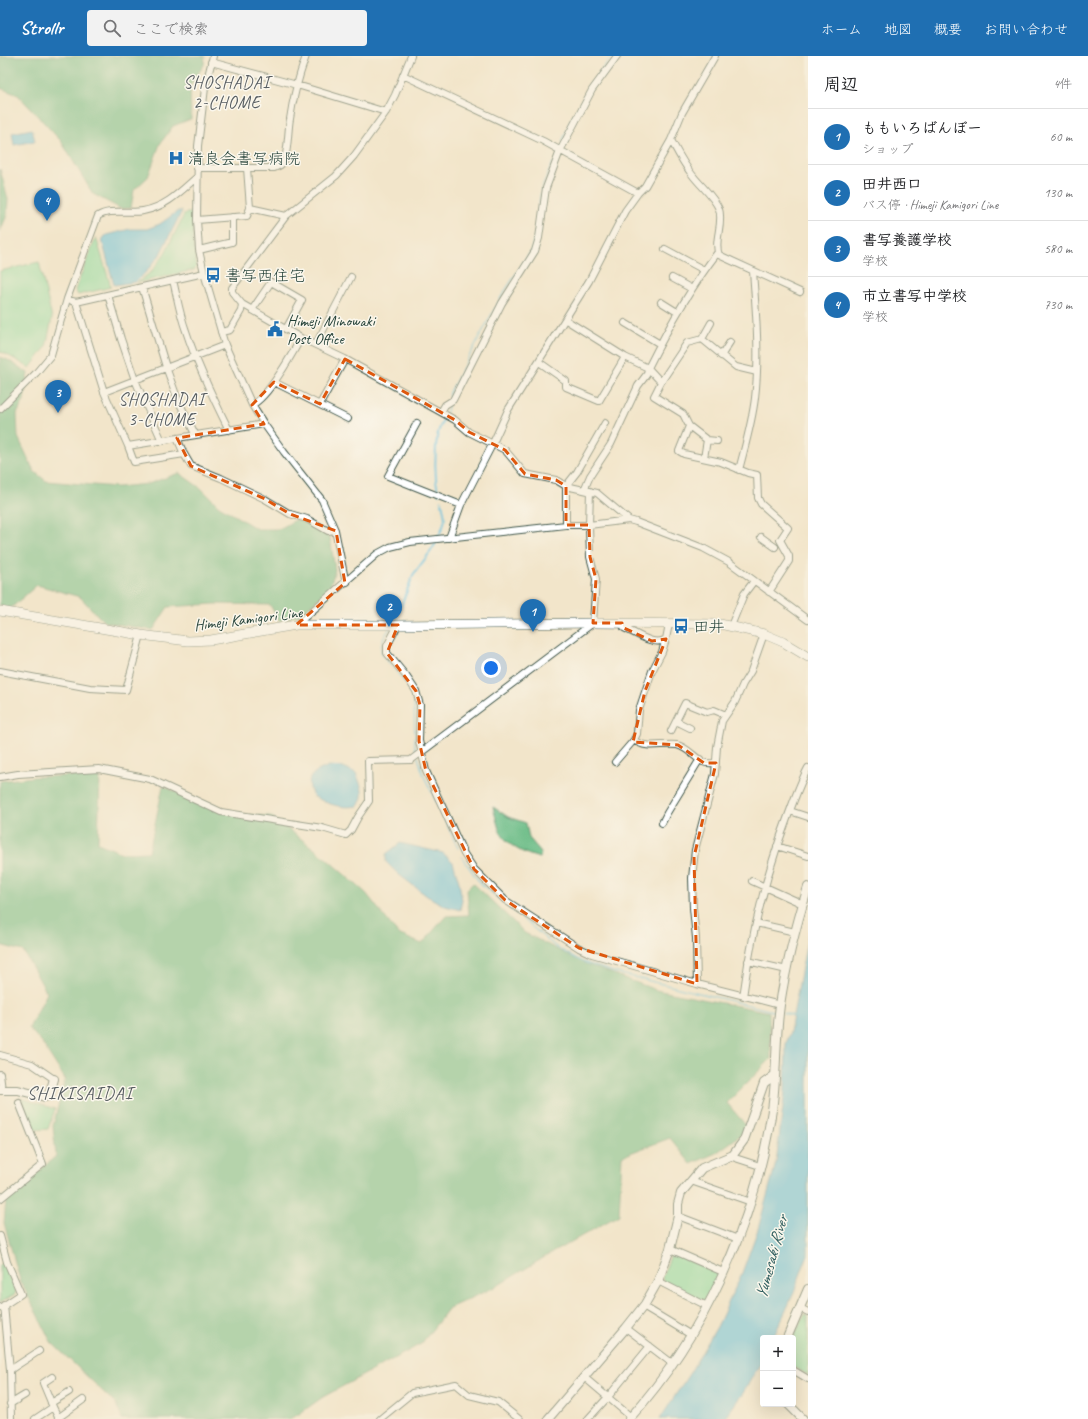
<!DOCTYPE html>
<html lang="ja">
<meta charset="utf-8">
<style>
body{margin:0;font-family:Caveat,"Klee One",sans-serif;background:#f2f2f2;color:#202124}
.controls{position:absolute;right:12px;bottom:12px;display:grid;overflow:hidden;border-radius:4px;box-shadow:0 4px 16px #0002}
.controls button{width:36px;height:36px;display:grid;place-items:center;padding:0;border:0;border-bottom:1px solid #e0e0e0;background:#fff;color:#202124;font:20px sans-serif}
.you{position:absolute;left:491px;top:612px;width:14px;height:14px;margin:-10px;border:3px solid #fff;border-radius:50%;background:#1a73e8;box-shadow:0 0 0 6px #1a73e833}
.badge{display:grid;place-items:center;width:26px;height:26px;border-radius:50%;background:#1f6fb2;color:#fff;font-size:13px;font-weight:700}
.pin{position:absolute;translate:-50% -33px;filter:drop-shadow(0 1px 2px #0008)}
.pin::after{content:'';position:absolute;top:21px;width:14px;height:12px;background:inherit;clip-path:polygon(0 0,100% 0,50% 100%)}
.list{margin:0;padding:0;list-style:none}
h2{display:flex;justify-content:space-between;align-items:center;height:52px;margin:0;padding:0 16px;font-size:17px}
h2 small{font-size:13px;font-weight:400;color:#757577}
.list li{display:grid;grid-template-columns:26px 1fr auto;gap:12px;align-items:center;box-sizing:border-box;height:56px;padding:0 16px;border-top:1px solid #e0e0e0}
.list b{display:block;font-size:15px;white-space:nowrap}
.list p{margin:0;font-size:13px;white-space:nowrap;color:#757577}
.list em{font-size:13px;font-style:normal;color:#757577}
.icon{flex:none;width:22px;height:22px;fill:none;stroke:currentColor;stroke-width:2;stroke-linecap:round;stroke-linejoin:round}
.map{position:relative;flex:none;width:808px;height:1363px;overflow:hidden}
header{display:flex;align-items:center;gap:24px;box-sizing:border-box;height:56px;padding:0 20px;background:#1f6fb2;color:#fff}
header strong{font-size:19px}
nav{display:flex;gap:22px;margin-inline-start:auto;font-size:14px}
.search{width:280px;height:36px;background:#f2f2f2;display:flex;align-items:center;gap:10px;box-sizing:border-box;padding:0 14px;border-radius:4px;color:#757577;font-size:15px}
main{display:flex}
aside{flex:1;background:#fff}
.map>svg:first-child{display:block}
.green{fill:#84dca0;stroke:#528c6a}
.forest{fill:#6bbc86;stroke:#457c5d}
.water{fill:#61c0df;stroke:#407e8a}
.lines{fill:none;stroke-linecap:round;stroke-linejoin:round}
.stream{stroke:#61c0df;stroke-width:1.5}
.street-casing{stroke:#3f564a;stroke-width:8}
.secondary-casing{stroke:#3f564a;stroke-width:10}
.primary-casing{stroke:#3f564a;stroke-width:10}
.street{stroke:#fff;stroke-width:6}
.secondary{stroke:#fff;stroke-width:8}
.primary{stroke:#fff;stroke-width:9}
.marked{fill:none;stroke:#de580e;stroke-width:3;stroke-dasharray:8 5;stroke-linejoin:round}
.labels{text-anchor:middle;stroke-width:3;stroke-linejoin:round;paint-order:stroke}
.poi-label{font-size:16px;fill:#1f3d34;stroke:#fbf7ec;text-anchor:start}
.street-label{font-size:16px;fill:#1f3d34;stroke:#fbf7ec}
.neighbourhood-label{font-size:17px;letter-spacing:1px;fill:#585e62;stroke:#fbf7ec}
.water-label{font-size:17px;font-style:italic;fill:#305e5f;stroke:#fbf7ec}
.quarter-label{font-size:18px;letter-spacing:1px;fill:#585e62;stroke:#fbf7ec}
</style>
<header>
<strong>Strollr</strong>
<div class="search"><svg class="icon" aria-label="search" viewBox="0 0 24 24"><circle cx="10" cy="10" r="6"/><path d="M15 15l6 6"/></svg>ここで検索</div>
<nav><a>ホーム</a><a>地図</a><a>概要</a><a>お問い合わせ</a></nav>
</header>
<main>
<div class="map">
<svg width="808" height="1363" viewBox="0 0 808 1363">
<rect width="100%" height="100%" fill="#fbf7ec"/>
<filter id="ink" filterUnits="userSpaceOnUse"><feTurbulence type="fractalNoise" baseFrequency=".025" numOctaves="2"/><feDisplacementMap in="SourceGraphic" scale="8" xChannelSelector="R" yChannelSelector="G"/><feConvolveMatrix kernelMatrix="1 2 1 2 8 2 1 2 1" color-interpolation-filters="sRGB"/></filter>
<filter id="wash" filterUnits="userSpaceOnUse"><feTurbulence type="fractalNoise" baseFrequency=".012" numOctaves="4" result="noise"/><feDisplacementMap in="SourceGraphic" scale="16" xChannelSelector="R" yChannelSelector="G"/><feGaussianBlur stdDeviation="0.9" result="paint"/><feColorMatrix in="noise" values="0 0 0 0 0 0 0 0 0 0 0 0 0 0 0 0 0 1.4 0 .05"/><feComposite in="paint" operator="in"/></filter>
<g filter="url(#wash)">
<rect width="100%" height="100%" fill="#f2e5ca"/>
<!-- green -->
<path class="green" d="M185,157H193V186L197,211L194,214L137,227L151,216L165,197Z
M96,181L111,231L78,239L75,234Z
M39,206L52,262L46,291L30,312L4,297L0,296V215Z
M21,1042L55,1053L48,1073L34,1074Z
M674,1198L717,1217L718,1220L707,1243L702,1245L663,1225L662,1221L671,1199Z
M3,1207L16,1235L15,1238L0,1247V1209Z
M805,1258L808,1260V1319L793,1311V1282Z"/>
<!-- forest -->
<path class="forest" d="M0,0H205L204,9L190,30L191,63L173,70L160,88L148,121L134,134L131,152L121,153L93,138L61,85L18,39L0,32Z
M0,113L8,143L7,159L0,176Z
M0,301L8,304L28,317L24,344L17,358L18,381L34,415L46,425L117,431L148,428L179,417L202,433L219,450L257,473H279L299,462L330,481L335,514L329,534L300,558L279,565L270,549L215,548L168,551L153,574L104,566L80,541L37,529L10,553L0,550Z
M100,719L98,787L122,797L149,796L163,730L226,757L271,760L321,798L366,837L398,878L422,888L446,860L469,859L467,833L473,827L525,877L584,907L656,934L769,956L771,1003L727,1047L749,1073L716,1097L691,1108L670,1082L622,1100L619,1159L548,1199L497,1230L449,1252L421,1288L323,1341L299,1358L289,1363H122L116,1348L51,1286L20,1224L4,1167L6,1144L56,1100L53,1070L65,1023L42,987L29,972L47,937L23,895L0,889V725L33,721Z
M493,751L508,761L526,767L529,782L541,796L540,802C524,798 506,790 499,773C497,766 495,759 493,751Z"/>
<!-- water -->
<path class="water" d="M32,73L35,85L14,89L12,77Z
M178,155H182L159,200L146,216L136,226L114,229L102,184L106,179L130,173H147L160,168Z
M329,710L343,711L356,717C361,730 366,738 358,750C340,753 328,748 313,740C304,720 312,717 329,710Z
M400,787L443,797L453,806L459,826L462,844L460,854L445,850L427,840L398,818L386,806V798Z
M808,879V1198L792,1241L773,1282H763V1303L743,1337L724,1363H660L691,1315L718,1269L742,1217L758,1173L776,1107L785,1035L786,988L790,976Z"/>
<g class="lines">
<!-- stream -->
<path class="stream" d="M562,86L571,64L591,29L612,0
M449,343L450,336L500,243L531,195L534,183L541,134L553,106
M447,357L448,349
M439,438C434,425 435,395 437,381C438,374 442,367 445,360
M438,481C447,465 446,461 441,444
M395,566L413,519L431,495L437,485
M390,572C384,581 379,587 382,598L407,629L414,641L415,692L417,697
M418,701L423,718L458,792
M462,801L480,827L556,891L581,905L613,916L777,956
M783,957L794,960"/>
</g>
</g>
<g filter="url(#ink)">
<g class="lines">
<!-- street casing -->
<g class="street-casing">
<path id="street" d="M213,0L205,32L198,90L197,164L199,194L204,217L225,289L252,349L264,368L284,396L322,444L335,474L345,523L347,526
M411,0L395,39L386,56L354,100L336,120L286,160L232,232V236L242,248L301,282L345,303L455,364L469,376L505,394L525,418L556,424L566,430L597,437L629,464
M211,6L297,29L386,56
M403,19L543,85L638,137
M671,84C678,97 684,109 694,121C702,131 714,141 719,153C724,168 713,185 719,199L800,236
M197,112H274C279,110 282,109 284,105C288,97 288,73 290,63C293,41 299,20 306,0
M250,152L286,160
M197,164L247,160L250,152L247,112
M665,193L704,214
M199,194L232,186V161
M672,222L692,233
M173,224C177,241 180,259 186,275C197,309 213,342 229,374
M142,231L166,311L178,344L195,378
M108,239L121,283L135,324L162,385
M72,245L76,246L204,217
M76,246L104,336L128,390L264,368
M661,246L677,256
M252,254L271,226L302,244L286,273
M566,264L625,301L648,312L661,326
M625,267L660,288
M711,267L702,283L687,287L661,326L654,340L683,358L689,370L679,395L684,398L721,406L748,417L757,419L758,442L761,448L788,472L780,484L789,500V505L769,536
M221,276L230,274L241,255L242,248
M702,283L736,311L757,316
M316,288L351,221
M721,300L730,286
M539,306L566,325V331L599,345L625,301
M274,326L348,363
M104,336L225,289
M320,348L345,303
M252,349C269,340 291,300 301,282
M0,353L36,317L51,299L67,243L98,160C110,152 129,158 143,155C166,151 180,136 197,121
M441,356L445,349L453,344L502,247L535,195L539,182L546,132L560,95L592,34L617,0
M417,367L388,420L461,449
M689,370L707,384L717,385
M177,382L184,398L191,410L221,422L265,443L290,458L307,463L328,475L335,474
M128,390L134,406L184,398
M704,402L707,384
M739,414C745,390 752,367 755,342C760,300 756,257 753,215
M584,434L590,420L611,388L638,330L647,318L648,312C668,272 690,232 718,196
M566,469V430L577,416L605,367
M761,481L775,491
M449,482L461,449L493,387L508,354L589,225L625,155L638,137L645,130L671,84L682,57L715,0
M622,567L624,572C636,577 654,591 666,583
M296,569L377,498L390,491L410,486L566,469H589L629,464L636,466L703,492L729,506L808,564
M398,569L387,590V597L406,620L416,635L420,649L419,685L426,715L464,798L474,813L505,844L579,892L592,898L697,928L780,949
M731,570L744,538L754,525
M0,615L90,632L126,634L141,579
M676,665L690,672
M671,675L685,647L707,656L714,654L726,659
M634,684L637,678L639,654L652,615L662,596L666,583L669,568
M615,706L634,684C646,694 663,687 677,689C687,691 694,701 703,706C707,708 712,707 716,707
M0,721L18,718L99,713L150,723L221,756L322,772L346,779L351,774L358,761L369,745L368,705L411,704L593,567L596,523L590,501L589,469L590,435
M790,755L808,761
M662,767L667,757L700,703
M777,790L808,800
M752,825L803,848
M756,867L795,876
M748,905L787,914
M697,928L696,882L693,852L692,822L695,794L715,718L717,691L722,665L735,646L743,628L751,615L764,578
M743,941C751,879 766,818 788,760C794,744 800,727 808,712
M0,999L32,1008L54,1023
M0,1018L2,1034
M729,1100L760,1110
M691,1125L751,1146
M0,1143L43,1108L19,1047
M678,1160L738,1183
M0,1180L7,1206L21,1238L0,1252
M670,1193L723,1216
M658,1225L707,1250
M4,1249L10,1314L11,1363
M643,1250L691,1279
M800,1252L808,1256
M626,1272L673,1308
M10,1314L39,1295
M793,1314L808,1323
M52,1321L43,1327L53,1351
M584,1321L631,1361
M51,1347L69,1336
M10,1348L25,1339
M58,1362L83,1344
M35,1363L53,1351L59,1363
M380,1363L412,1337L456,1328L469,1339L498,1346L519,1363
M588,1363L608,1341L650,1290"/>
</g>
<!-- secondary casing -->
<g class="secondary-casing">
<path id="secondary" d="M0,1034H18L45,1041L49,1040L54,1023
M787,1282L808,1233
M788,1348L803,1363
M548,1363L626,1272L645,1248L658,1225L670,1193L678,1160V1148L681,1137L702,1112L733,1099L744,1084L764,1027L775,1019
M629,1363C705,1279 755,1166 772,1054C777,1020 775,984 780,949C786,909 796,870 808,831"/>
</g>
<!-- primary casing -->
<g class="primary-casing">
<path id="primary" d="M0,555L141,579L188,585L211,584L296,569H398L593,567L720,568L764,578L783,586L808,601"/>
</g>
<!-- street -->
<use href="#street" class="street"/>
<!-- secondary -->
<use href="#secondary" class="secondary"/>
<!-- primary -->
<use href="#primary" class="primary"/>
</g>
</g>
<!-- marked area -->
<path d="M0 0H808V1363H0ZM345,303L455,364L469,376L505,394L525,418L556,424L566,430V469H589L590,501L596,523L593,567H622L624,572L652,585L666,583L645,635L633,686L678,689L704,707H716L694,801L697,928L579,892L505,844L474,813L426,715L419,685L420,649L416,635L387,597L398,569H296L345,527L336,475L290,458L265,443L191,410L177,382L264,368L252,349L274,326L320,348Z" fill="#f2e5ca" fill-opacity=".55" fill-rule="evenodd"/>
<path class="marked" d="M345,303L455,364L469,376L505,394L525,418L556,424L566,430V469H589L590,501L596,523L593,567H622L624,572L652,585L666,583L645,635L633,686L678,689L704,707H716L694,801L697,928L579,892L505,844L474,813L426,715L419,685L420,649L416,635L387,597L398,569H296L345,527L336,475L290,458L265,443L191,410L177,382L264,368L252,349L274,326L320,348Z"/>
<!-- icons -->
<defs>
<g id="hospital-bare" transform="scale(1.2)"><path d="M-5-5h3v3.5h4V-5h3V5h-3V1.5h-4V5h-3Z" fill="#1f6fb2" stroke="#fbf7ec" stroke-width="2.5" paint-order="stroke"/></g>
<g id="bus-bare" transform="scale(1.2)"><path d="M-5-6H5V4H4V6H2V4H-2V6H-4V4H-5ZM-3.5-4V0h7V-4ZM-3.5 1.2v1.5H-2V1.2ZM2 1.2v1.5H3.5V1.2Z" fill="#1f6fb2" stroke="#fbf7ec" stroke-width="2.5" paint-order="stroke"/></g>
<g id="civic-bare" transform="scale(1.2)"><path d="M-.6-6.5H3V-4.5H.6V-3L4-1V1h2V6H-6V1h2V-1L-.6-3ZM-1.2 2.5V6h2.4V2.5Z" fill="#1f6fb2" stroke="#fbf7ec" stroke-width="2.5" paint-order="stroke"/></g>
</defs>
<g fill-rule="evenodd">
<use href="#hospital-bare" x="176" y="102"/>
<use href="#bus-bare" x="213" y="219"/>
<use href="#civic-bare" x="275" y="273"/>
<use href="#bus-bare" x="681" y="570"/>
</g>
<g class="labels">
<!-- poi labels -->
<g class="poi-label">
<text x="188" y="108">清良会書写病院</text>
<text x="225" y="225">書写西住宅</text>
<text x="287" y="270">Himeji Minowaki<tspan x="287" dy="18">Post Office</tspan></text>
<text x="693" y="576">田井</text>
</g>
<!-- street labels -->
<g class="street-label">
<text transform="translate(248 562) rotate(-7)" y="6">Himeji Kamigori Line</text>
</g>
<!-- neighbourhood labels -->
<g class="neighbourhood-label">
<text x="227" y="32">SHOSHADAI<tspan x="227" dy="20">2-CHOME</tspan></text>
<text x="162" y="349">SHOSHADAI<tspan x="162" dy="20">3-CHOME</tspan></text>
</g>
<!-- water labels -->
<g class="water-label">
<text transform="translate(771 1201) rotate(-75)" y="6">Yumesaki River</text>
</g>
<!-- quarter labels -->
<g class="quarter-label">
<text x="80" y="1043">SHIKISAIDAI</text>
</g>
</g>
</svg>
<div class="controls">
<button>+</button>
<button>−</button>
</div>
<div class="you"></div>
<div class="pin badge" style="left:533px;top:576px">1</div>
<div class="pin badge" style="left:389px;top:571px">2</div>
<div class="pin badge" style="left:58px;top:357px">3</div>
<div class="pin badge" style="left:47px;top:165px">4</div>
</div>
<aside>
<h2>周辺<small>4件</small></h2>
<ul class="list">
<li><span class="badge">1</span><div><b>ももいろばんぼー</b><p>ショップ</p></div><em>60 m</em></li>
<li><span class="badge">2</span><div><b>田井西口</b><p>バス停 · Himeji Kamigori Line</p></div><em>130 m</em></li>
<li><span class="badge">3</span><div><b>書写養護学校</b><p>学校</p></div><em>580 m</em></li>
<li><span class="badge">4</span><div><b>市立書写中学校</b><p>学校</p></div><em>730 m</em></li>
</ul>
</aside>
</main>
